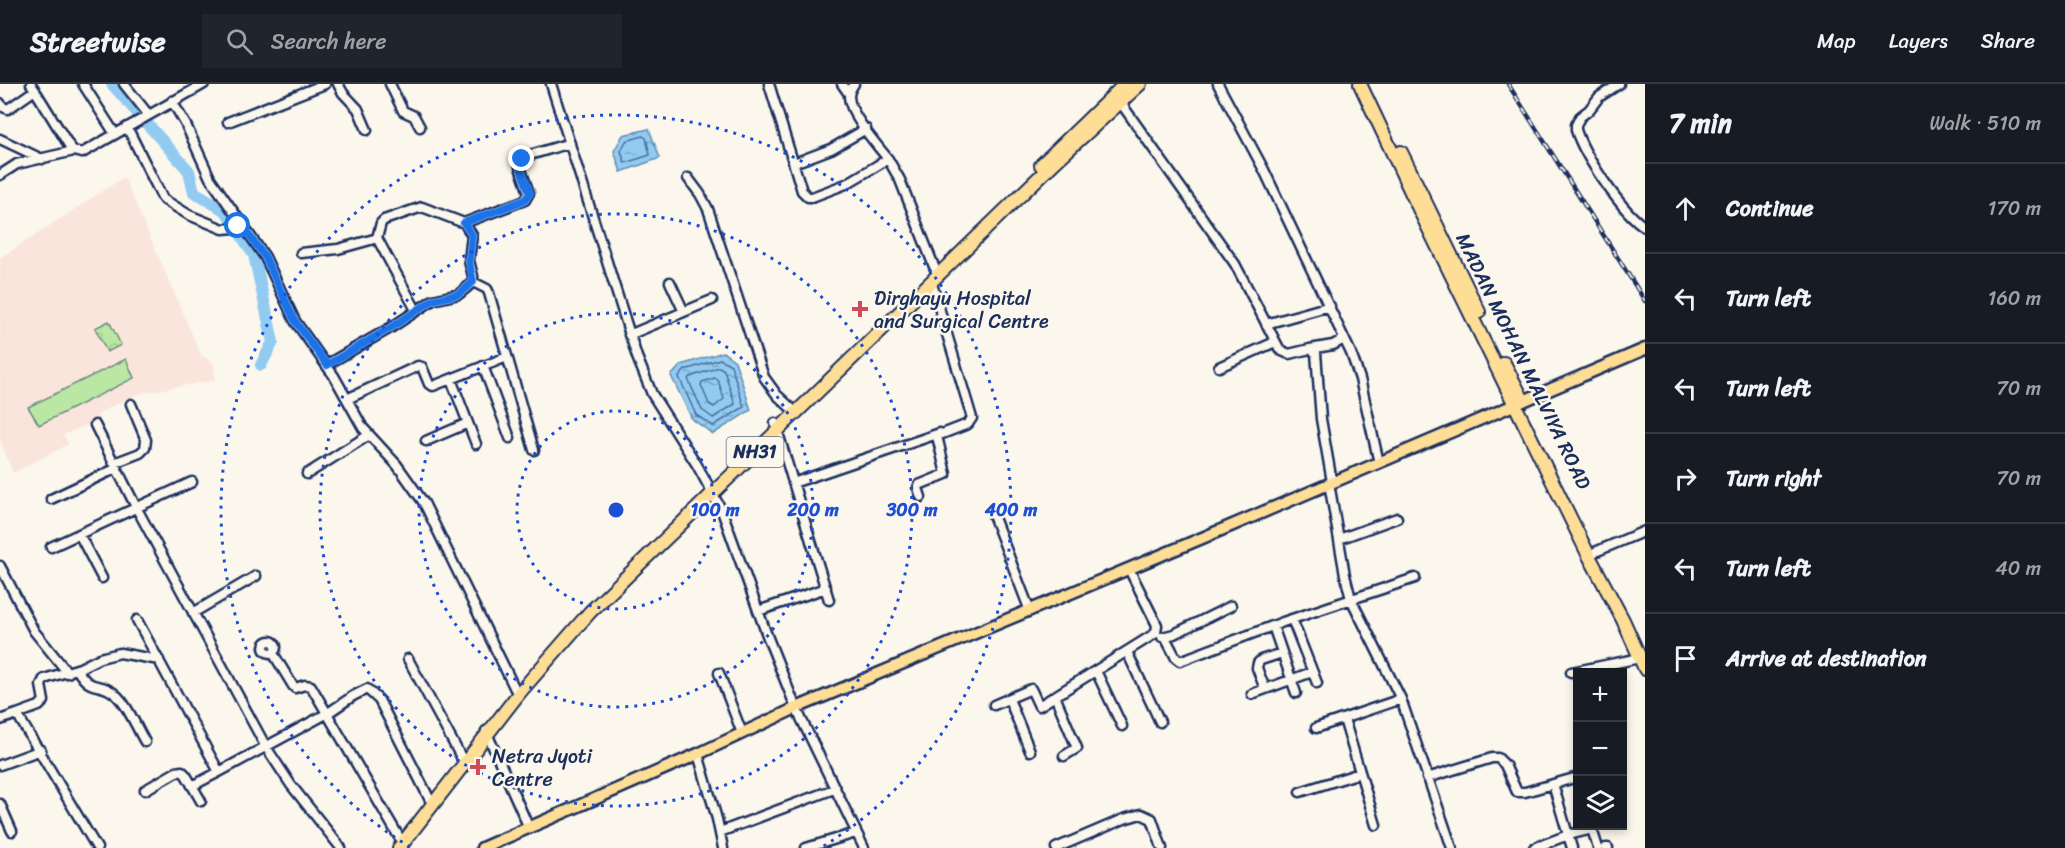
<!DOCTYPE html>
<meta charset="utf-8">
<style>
body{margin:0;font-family:Sriracha,sans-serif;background:#20242c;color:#f1f3f6}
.controls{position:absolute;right:18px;bottom:18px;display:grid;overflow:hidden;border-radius:0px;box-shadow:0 3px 9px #0003}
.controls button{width:54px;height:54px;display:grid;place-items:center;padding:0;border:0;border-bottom:2px solid #363941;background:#171b24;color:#f1f3f6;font:30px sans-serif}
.stop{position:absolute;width:18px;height:18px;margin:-14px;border:4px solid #1a73e8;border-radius:50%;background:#fff}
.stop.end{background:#1a73e8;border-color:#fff;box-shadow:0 2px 6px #0008}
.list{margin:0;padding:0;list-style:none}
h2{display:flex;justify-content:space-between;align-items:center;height:78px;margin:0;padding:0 24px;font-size:26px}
h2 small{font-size:20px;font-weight:400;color:#9ea1a6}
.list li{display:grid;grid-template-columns:39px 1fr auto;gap:18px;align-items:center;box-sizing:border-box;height:90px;padding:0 24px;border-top:2px solid #363941}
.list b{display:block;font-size:22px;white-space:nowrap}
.list em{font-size:20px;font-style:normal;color:#9ea1a6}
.icon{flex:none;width:33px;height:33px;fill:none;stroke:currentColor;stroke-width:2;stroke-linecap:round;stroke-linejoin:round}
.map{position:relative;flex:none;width:1645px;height:764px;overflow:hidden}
header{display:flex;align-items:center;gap:36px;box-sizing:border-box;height:84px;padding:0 30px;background:#171b24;border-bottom:2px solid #363941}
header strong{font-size:28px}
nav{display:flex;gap:33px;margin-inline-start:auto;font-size:21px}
.search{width:420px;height:54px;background:#20242c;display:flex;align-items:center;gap:15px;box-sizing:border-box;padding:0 21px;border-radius:0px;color:#9ea1a6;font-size:22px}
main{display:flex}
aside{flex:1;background:#171b24}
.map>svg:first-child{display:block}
.built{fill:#fae5dc}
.green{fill:#bae7a4;stroke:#6a8b81;stroke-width:1.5}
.park{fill:url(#park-crowns);stroke:#6a8b81;stroke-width:1.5}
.water{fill:url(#water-ripples);stroke:#628db6;stroke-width:1.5}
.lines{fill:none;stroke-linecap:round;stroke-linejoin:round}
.shore{stroke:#4b6d99;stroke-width:1.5}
.river{stroke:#92cbf1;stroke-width:12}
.minor-casing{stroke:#1b2f5e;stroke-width:13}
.major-casing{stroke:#1b2f5e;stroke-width:15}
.highway-casing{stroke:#1b2f5e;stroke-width:16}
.minor{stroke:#fbf7ec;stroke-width:8}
.major{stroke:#fedd96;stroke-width:10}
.highway{stroke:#fedd96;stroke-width:12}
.rail-casing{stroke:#1b2f5e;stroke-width:4.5}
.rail{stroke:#fbf7ec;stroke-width:2;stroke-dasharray:7;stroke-linecap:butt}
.route{stroke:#1a73e8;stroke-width:8}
.ring{fill:none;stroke:#1d4ed8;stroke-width:3;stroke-dasharray:3 6}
.poi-dot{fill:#d1495b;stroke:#fbf7ec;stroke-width:2}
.labels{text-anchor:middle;stroke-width:5;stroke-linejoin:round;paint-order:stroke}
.shield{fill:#fbf7ec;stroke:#5e6b89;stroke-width:1.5}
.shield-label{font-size:18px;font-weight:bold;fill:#1b2f5e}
.poi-label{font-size:20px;fill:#1b2f5e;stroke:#fbf7ec;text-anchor:start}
.street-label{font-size:20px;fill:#1b2f5e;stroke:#fbf7ec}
.centre{fill:#1d4ed8;stroke:#fbf7ec;stroke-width:3}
.ring-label{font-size:18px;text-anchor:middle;font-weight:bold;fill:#1d4ed8;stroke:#fbf7ec;stroke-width:5;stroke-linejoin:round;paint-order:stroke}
</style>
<header>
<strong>Streetwise</strong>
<div class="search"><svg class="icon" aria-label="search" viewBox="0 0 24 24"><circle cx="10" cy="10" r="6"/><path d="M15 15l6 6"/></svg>Search here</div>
<nav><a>Map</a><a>Layers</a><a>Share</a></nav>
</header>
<main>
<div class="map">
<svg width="1645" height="764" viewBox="0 0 1645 764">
<defs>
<pattern id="park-crowns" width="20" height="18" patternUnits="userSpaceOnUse" patternTransform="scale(1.5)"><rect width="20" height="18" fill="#bae7a4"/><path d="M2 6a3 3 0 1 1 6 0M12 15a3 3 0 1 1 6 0" fill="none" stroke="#9fc690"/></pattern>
<pattern id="water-ripples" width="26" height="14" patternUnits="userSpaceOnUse" patternTransform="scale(1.5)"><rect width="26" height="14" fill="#92cbf1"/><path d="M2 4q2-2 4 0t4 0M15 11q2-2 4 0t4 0" fill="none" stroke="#76a5c6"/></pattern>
</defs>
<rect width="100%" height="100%" fill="#fbf7ec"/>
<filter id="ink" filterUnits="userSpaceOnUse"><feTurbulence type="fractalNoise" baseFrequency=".0167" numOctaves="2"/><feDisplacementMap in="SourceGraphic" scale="12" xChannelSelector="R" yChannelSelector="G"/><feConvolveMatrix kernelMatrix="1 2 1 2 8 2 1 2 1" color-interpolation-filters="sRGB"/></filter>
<g filter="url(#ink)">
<!-- built -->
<path class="built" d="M124,93L201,271L214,279L215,296L137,310L103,327L87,341L63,351L69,360L13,389L0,356V174Z"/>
<!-- green -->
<path class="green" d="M126,275L134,294L39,341L28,323Z"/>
<!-- park -->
<path class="park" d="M109,237L121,261L107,268L95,244Z"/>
<!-- water -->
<path class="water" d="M649,45L660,74L621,88L614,67L623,51Z
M723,268L735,277L751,326L713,350L692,335L671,292L681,281Z"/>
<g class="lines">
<!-- shore -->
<path class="shore" d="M643,52L646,54L650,71L625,79L621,67L626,57Z
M720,275L731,281L744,323L713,342L696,331L679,293L685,286Z
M719,283L724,286L735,320L713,334L702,326L688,295L690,293Z
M715,294L718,296L724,315L714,323L709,320L701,301L702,298Z"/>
<!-- river -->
<path class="river" d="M112,0L189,87L194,108L226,127L254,171L273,258L261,281"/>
<!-- minor casing -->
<g class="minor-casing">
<path id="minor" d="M31,0L70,63L74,67L82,69L204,0
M83,0L115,50
M124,0L148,30
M338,0L343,9L358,25L367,46
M390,0L403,27L414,32L420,43
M551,0L637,273L652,310L697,381L722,427L768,554L796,624L864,764
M769,0L802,107L808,113H812L846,100L888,75C877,61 850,31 849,13C849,8 851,4 854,0
M842,0L849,10
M1218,0L1264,86L1351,269L1360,295L1379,379
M1619,0L1599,13L1589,26L1580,33L1576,41V46C1584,72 1623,129 1645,143
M1118,15L1235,180L1280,266L1289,270L1310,265L1316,269L1321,335L1332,398
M172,17L186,41L210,94L265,173L295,237L334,292L363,344L397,381L424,419L515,605
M0,19L3,23L8,25L35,6
M228,38L325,0
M127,43L163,115L189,131L223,145L234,144L241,140
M0,55L42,75
M888,75L900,96L935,185
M794,79L831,65L866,45
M0,91L17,80L74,67
M688,94L700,110L708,125L764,293L777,311L791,324
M464,139L525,116L529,109L520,83L522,75L530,71L570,59
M377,154L416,226
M301,169L338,165L374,155L377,154L381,139L384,136L422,123L464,139L472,151L469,177L473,192V198L465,205L459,210L433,216L392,243L326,281
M473,198L487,205L489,209L534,366
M670,198L684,228
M1266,240L1330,222
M629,251L712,216
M1310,265L1333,261L1344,255
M483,282L510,354
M1219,283L1275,258
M451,295L476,360
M347,315L418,282L422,283L429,300L433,302L507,273
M775,339L829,516
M95,341L136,423L266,663L291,701L341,764
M426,357L468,339
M114,379L140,369L145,364L146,356L131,320
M307,390L369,351
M793,399L940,349
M1329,399L1345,491L1351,515L1401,615L1452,764
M921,413L918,404L919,401L946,390L937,352L968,340L972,334L932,200
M51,415L117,384
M993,431L1030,527
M79,450L102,494
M1339,455L1397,434
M51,463L192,398
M1595,468L1645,447
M0,482L34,547L68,589
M758,527L826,504
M193,529L256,492
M1292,535L1317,599
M137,536L219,688L328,629L353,612L367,605L379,616L430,716
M1273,542L1296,609
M1162,553L1174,550L1231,522
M1165,553L1176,574L1180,577L1283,538L1415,494
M264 563a6 6 0 1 1 12 0a6 6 0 1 1-12 0Z
M1127,568L1160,638
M273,569L293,602L295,604L305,601L311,602L399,753
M408,575L461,673
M77,585C91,610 99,596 115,610C128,621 136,643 145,658
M1096,587L1122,642
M1571,588L1640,574
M719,589L742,649
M1265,605L1257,584L1258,579L1261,576L1282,569
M1252,610L1312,588
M1055,612L1077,664L1064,672
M1009,615L1030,667
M994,621L1031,605L1039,622L1156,549L1157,541L1129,485
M17,630L39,622L44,617L41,601L44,595L80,584L100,574L120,569L159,576
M1344,635L1376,741
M0,636L17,630L97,764
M1316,644L1401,615
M486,647L529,744
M698,670L717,735L723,764
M0,681L41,666
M1427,694L1492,674H1498L1505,681L1517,708H1525L1578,693
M192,702L219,688
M145,706L176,688L182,687L186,691L201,717
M1300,708L1360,689
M0,720L12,747
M1591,742L1598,764
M720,748L834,705
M806,764L856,749
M1056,764L1124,735L1141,730L1152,735L1162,764
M1534,764L1568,751L1553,700
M1572,764L1568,751L1592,745
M1606,764H1608"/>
</g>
<!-- major casing -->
<g class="major-casing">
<path id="major" d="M482,764L698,670L796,624L1207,452L1645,265"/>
</g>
<!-- highway casing -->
<g class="highway-casing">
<path id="highway" d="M1360,0L1420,127L1588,470L1623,536L1645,585
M1401,68L1479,228
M1041,81L1125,0
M1504,279L1522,314
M399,764L520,608L590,528L1058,75L1140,0"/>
</g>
<!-- minor -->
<use href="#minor" class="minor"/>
<!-- major -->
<use href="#major" class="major"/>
<!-- highway -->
<use href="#highway" class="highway"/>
<!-- rail casing -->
<g class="rail-casing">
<path id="rail" d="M1508,0L1645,217"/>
</g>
<!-- rail -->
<use href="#rail" class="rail"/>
</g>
</g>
<g class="lines" filter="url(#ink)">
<!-- route -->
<path class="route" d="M238,142L241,140L265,173L295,237L327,281L392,243L433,216L459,210L473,198L469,177L472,151L464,139L525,116L530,109L520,83L522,75"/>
</g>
<!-- distance rings -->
<g class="ring">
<circle cx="616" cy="426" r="99"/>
<circle cx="616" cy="426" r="197"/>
<circle cx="616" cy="426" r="296"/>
<path d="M410 763A395 395 0 1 1 822 763"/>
</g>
<!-- markers -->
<g class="poi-dot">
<path d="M857 216h6v6h6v6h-6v6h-6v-6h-6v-6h6z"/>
<path d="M475 674h6v6h6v6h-6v6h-6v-6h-6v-6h6z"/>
</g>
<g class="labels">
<!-- shield labels -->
<rect class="shield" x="726.5" y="353" width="57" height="30" rx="4.5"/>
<g class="shield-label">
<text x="755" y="374">NH31</text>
</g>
<!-- poi labels -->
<g class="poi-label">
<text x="874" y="221">Dirghayu Hospital<tspan x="874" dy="23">and Surgical Centre</tspan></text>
<text x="492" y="679">Netra Jyoti<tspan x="492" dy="23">Centre</tspan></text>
</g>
<!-- street labels -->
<g class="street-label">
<text transform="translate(1524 277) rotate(64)" y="7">MADAN MOHAN MALVIYA ROAD</text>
</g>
</g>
<circle cx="616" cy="426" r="9" class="centre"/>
<g class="ring-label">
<text x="715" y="432">100 m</text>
<text x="813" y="432">200 m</text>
<text x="912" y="432">300 m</text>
<text x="1011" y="432">400 m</text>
</g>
</svg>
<div class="controls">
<button>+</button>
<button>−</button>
<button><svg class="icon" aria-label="layers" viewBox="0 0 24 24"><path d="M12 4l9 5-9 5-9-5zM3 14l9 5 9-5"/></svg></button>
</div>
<div class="stop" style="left:238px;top:142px"></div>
<div class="stop end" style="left:522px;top:75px"></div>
</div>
<aside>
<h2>7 min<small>Walk · 510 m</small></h2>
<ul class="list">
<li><svg class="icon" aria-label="ahead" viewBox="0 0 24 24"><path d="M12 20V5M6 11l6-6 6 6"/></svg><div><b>Continue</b></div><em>170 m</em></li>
<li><svg class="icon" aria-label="left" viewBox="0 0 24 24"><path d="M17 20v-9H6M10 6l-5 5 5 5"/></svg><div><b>Turn left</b></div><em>160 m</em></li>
<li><svg class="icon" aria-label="left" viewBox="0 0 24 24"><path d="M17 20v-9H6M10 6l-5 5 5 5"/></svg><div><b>Turn left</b></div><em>70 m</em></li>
<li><svg class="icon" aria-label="right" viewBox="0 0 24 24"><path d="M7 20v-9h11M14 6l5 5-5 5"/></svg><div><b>Turn right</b></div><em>70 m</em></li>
<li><svg class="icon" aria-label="left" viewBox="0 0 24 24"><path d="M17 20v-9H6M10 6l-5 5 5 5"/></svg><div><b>Turn left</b></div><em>40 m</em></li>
<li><svg class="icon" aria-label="arrive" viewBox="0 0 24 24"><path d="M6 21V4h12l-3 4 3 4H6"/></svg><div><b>Arrive at destination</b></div></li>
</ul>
</aside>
</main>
